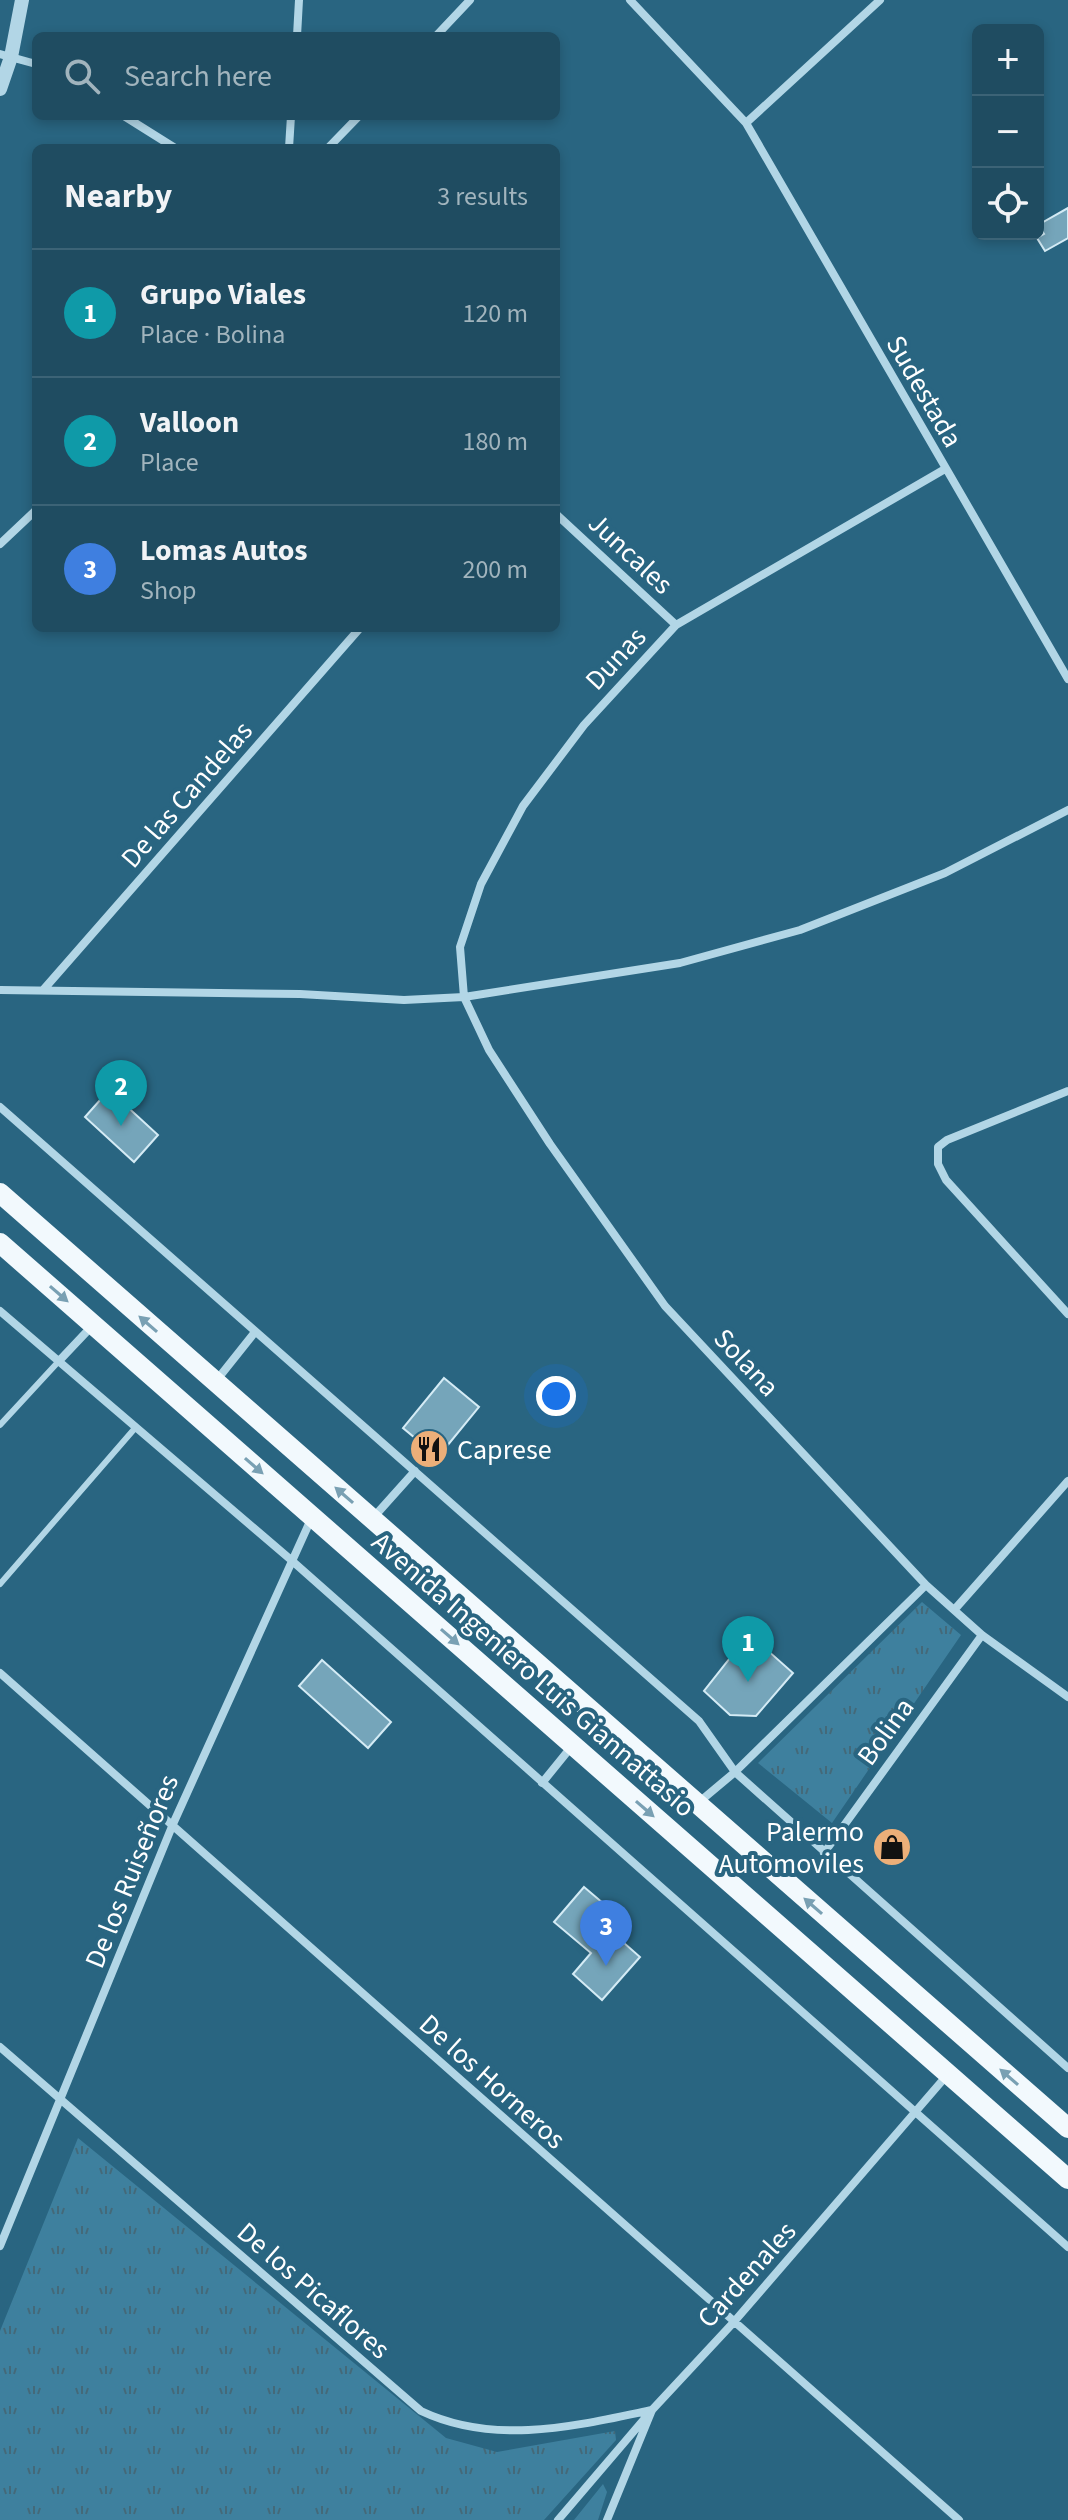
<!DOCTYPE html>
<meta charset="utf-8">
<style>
body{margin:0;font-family:"Source Sans 3",sans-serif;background:#2c566a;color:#f1f3f6}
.controls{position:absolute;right:24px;top:24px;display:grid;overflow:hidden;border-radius:12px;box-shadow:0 4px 12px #0003}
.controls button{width:72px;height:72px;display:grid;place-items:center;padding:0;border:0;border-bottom:2px solid #3c6376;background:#1f4c61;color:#f1f3f6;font:40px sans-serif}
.you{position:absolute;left:556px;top:1396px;width:28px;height:28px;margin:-20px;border:6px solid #fff;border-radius:50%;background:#1a73e8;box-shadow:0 0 0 12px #1a73e833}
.badge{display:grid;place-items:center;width:52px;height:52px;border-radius:50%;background:#eead8d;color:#fff;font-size:26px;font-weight:700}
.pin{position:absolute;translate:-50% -66px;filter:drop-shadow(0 2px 4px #0008)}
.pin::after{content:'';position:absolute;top:42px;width:28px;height:24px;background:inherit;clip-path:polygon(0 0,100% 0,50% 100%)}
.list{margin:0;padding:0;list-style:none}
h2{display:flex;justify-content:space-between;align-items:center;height:104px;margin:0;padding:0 32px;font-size:34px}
h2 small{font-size:26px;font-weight:400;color:#a1b4bd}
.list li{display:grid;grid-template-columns:52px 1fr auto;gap:24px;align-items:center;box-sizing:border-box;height:128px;padding:0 32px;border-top:2px solid #3c6376}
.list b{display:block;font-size:30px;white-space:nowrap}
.list p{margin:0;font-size:26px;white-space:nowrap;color:#a1b4bd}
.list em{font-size:26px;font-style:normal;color:#a1b4bd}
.icon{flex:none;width:44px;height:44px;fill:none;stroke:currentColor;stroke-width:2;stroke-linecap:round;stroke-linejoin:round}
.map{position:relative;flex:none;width:1068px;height:2520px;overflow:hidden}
.search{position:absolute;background:#1f4c61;box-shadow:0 4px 12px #0003;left:32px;top:32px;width:528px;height:88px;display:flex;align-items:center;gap:20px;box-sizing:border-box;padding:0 28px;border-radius:12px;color:#a1b4bd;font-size:30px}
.panel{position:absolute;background:#1f4c61;box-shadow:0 4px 12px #0003;left:32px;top:144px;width:528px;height:488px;border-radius:12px}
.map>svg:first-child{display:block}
.grass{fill:url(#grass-tufts)}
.building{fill:#75a5ba;stroke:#d4ebf5;stroke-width:2}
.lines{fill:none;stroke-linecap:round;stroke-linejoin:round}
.service{stroke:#b2d6e6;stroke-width:6}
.minor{stroke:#b2d6e6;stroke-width:8}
.tertiary{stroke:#b2d6e6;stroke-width:14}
.primary{stroke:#f2f9fd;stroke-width:20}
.oneway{fill:#79a0b3}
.labels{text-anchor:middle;stroke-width:8;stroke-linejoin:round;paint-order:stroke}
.street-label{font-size:28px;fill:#fff;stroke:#296581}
.poi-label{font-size:28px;fill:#fff;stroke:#296581;text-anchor:start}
</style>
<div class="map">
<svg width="1068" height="2520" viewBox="0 0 1068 2520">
<defs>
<pattern id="grass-tufts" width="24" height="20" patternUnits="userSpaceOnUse" patternTransform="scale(2)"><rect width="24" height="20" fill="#3e809e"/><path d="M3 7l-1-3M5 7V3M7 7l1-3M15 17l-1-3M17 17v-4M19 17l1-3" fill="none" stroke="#446979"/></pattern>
</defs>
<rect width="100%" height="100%" fill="#296581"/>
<!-- grass -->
<path class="grass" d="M922,1602L961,1635L832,1823L758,1763Z
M78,2138L446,2438L497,2452L615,2431L616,2440L544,2520H0V2331Z
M603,2484L607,2492L598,2520H574Z"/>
<!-- building -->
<path class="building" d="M1068,208V238L1045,251L1037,238L1044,234L1038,225Z
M109,1090L158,1135L134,1162L85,1117Z
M444,1378L479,1407L438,1457L403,1428Z
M749,1634L793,1673L756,1716L730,1715L704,1691Z
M322,1660L391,1722L368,1748L299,1686Z
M584,1887L610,1909L599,1921L640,1957L602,2000L573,1974L591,1953L554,1922Z"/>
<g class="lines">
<!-- service -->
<path class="service" d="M0,1425L59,1361
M0,1584L136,1427"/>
<!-- minor -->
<path class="minor" d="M630,0L746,123L1068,679
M297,36L299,0
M436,36L470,0
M0,54L36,64
M124,116L175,148
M746,123L880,0
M289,148L291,116
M328,148L359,116
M945,469L676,625L584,725L523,806L481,884L460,947L464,997L489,1050L550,1144L665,1306L926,1585L982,1635L1068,1697
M556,514L676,625
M0,544L36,510
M44,989L360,628
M0,990L300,994L404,1000L464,997L680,963L800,930L945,873L1068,810
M1068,1091L947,1140L938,1147V1164L946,1180L1068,1314
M0,1107L699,1721L735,1772L1068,2068
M0,1311L290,1559L1068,2247
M59,1361L93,1325
M216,1381L255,1332
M372,1519L415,1471
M955,1609L1068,1481
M0,1673L959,2520
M542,1783L572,1746
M698,1803L735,1772L926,1585
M824,1853L982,1635
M0,2047L421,2411C495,2446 575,2426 652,2410
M0,2246L173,1824L312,1517
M558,2520L646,2417
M607,2520L652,2410L733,2323L948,2074"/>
<!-- tertiary -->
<path class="tertiary" d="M0,89L11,57L22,0"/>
<!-- primary -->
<path class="primary" d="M0,1193L1068,2128
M0,1243L1068,2179"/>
</g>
<!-- one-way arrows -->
<defs><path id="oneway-solid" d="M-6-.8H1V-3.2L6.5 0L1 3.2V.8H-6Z" transform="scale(2)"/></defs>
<g class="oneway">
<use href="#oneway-solid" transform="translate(59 1294) rotate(41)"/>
<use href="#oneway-solid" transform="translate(148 1324) rotate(-139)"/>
<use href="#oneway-solid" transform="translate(254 1466) rotate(41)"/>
<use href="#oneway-solid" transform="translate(344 1495) rotate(-139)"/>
<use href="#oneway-solid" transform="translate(450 1637) rotate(41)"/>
<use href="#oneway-solid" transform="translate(645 1809) rotate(41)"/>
<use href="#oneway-solid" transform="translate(813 1906) rotate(-139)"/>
<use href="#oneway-solid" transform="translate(1009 2077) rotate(-139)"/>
</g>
<!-- icons -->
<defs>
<g id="restaurant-disc" transform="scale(2)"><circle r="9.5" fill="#ecaf79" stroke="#296581"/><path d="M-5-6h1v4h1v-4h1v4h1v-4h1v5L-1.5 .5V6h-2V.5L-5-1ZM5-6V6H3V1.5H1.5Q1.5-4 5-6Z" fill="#111"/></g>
<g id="shop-disc" transform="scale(2)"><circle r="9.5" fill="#ecaf79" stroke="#296581"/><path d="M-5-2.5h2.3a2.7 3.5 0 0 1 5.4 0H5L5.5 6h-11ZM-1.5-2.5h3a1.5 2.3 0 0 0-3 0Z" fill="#111"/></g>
</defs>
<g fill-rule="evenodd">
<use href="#restaurant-disc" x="429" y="1449"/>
<use href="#shop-disc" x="892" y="1847"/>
</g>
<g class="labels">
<!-- street labels -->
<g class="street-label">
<text transform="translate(925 391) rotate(60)" y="10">Sudestada</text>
<text transform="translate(631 553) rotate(43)" y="10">Juncales</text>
<text transform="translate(615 658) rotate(-47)" y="10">Dunas</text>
<text transform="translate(186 794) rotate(-49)" y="10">De las Candelas</text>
<text transform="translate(747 1362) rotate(47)" y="10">Solana</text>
<text transform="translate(534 1674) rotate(41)" y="10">Avenida Ingeniero Luis Giannattasio</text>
<text transform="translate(885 1731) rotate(-54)" y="10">Bolina</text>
<text transform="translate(131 1871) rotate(-68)" y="10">De los Ruiseñores</text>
<text transform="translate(493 2081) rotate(42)" y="10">De los Horneros</text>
<text transform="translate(746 2274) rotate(-48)" y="10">Cardenales</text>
<text transform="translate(314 2290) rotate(41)" y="10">De los Picaflores</text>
</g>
<!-- poi labels -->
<g class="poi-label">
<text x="457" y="1459">Caprese</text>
<text x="864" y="1841" text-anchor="end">Palermo<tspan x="864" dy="32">Automoviles</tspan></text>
</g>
</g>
</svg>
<div class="controls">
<button>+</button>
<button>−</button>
<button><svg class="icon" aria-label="locate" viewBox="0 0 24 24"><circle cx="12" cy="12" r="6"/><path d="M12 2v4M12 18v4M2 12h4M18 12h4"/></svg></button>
</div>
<div class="you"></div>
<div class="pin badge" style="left:748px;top:1682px;background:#0f9aa8">1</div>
<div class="pin badge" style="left:121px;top:1126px;background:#0f9aa8">2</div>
<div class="pin badge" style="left:606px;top:1966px;background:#3f7fe0">3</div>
<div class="search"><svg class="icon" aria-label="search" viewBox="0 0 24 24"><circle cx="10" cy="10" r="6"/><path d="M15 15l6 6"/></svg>Search here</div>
<section class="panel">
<h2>Nearby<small>3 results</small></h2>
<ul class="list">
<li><span class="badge" style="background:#0f9aa8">1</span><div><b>Grupo Viales</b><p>Place · Bolina</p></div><em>120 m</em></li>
<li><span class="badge" style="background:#0f9aa8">2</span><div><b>Valloon</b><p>Place</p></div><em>180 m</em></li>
<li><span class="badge" style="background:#3f7fe0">3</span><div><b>Lomas Autos</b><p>Shop</p></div><em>200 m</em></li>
</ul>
</section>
</div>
